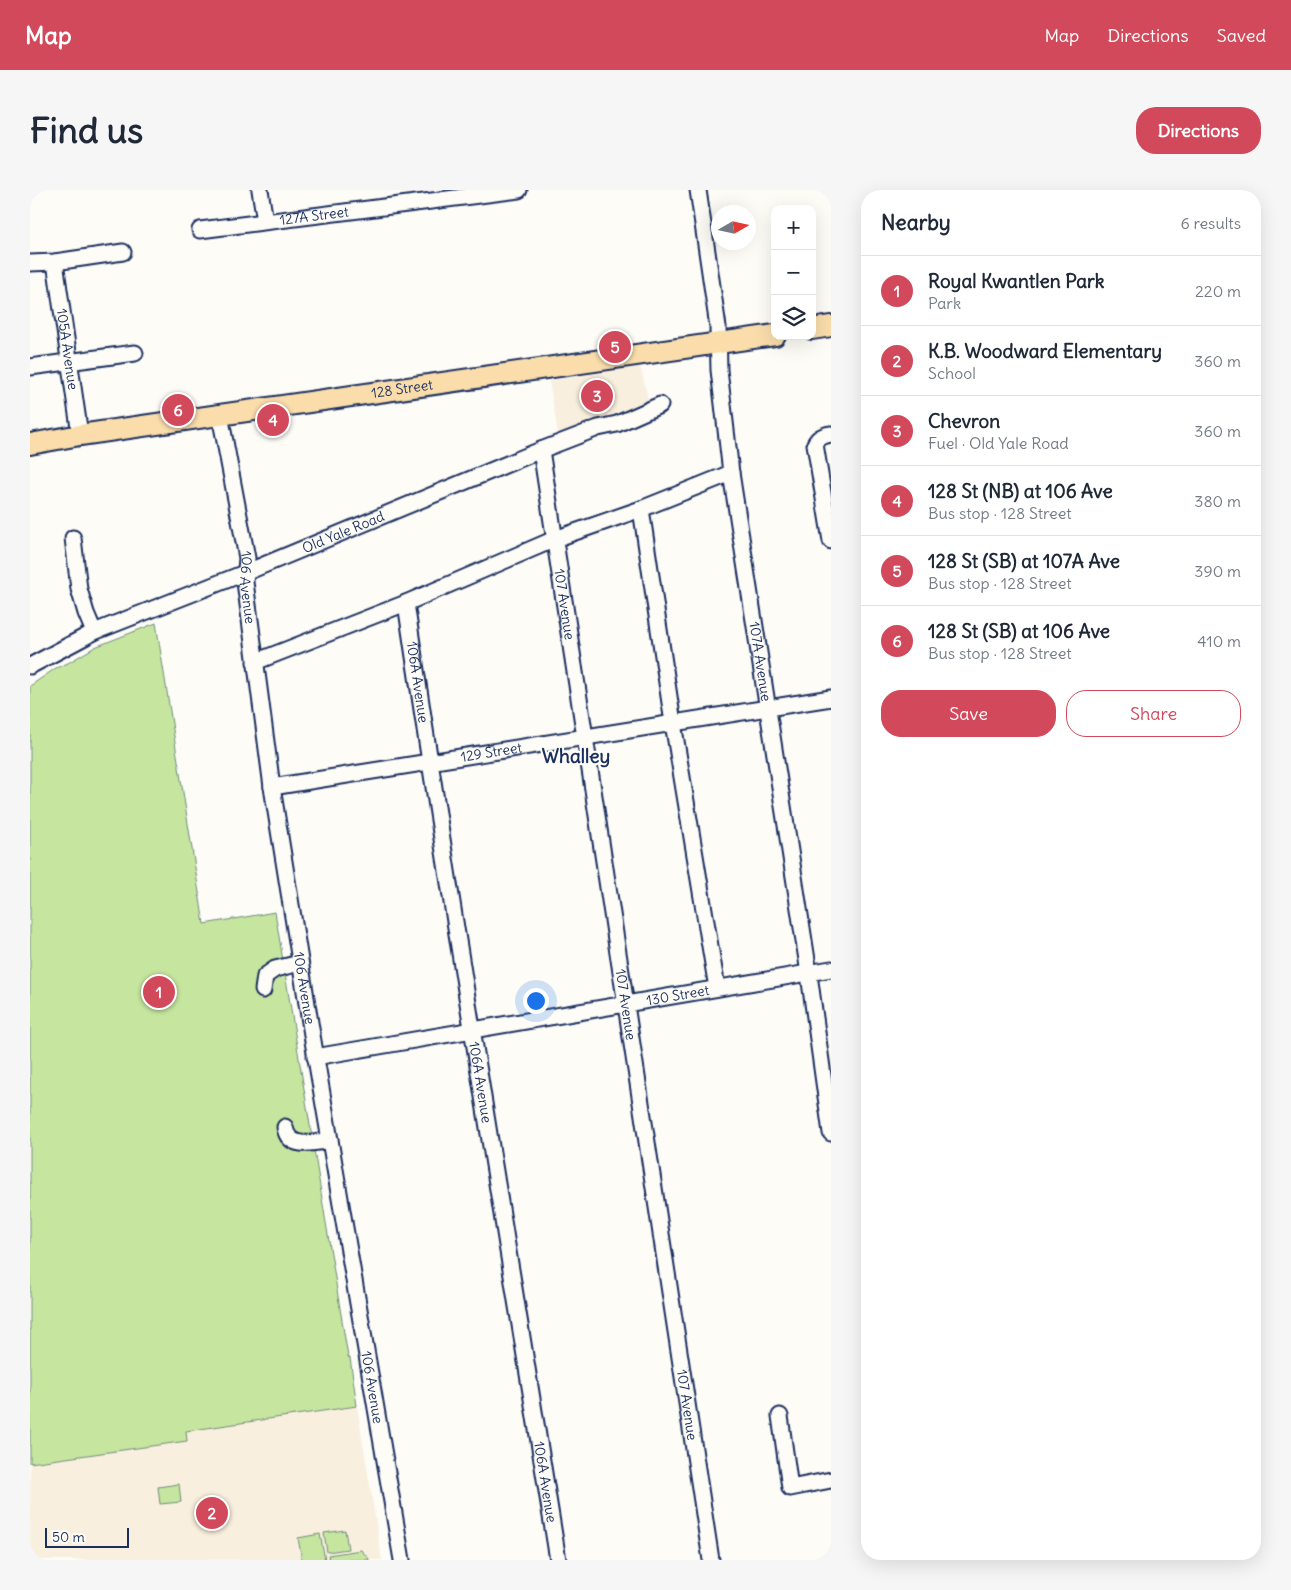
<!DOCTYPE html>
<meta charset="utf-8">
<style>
body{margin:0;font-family:Delius,sans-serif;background:#f6f6f7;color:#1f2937}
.controls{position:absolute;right:15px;top:15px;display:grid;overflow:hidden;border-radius:10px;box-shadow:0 5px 20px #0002}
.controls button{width:45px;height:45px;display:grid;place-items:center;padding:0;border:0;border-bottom:1px solid #e0e1e3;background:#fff;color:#1f2937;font:25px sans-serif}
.compass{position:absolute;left:681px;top:15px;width:45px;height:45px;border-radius:50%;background:#fff;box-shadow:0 5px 20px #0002;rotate:81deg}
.scale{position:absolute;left:15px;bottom:12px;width:84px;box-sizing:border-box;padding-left:5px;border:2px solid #1b2f5e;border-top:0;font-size:14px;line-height:18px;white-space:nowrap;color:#1b2f5e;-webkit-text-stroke:4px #fdfcf7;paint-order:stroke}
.you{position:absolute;left:505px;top:810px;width:18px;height:18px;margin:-12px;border:4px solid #fff;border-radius:50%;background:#1a73e8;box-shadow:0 0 0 8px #1a73e833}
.badge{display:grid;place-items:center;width:32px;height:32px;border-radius:50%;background:#d1495b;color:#fff;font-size:16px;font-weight:700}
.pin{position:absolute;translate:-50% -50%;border:2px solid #fff;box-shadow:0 1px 5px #0006}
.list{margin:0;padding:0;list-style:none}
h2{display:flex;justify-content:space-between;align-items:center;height:65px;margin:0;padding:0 20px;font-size:21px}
h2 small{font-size:16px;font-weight:400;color:#747a83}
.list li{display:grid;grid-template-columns:32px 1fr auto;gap:15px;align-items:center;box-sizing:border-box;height:70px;padding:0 20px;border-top:1px solid #e0e1e3}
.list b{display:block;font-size:19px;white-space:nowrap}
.list p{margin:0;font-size:16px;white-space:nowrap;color:#747a83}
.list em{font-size:16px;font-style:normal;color:#747a83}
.actions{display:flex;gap:10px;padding:15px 20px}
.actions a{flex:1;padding:11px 0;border:1px solid #d1495b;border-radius:20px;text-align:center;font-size:18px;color:#d1495b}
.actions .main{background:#d1495b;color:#fff}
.icon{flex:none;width:28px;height:28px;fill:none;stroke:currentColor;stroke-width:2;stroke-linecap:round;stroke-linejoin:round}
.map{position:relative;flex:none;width:801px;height:1370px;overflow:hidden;border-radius:20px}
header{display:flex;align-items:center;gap:30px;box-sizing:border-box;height:70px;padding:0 25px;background:#d1495b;color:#fff}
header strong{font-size:24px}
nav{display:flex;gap:28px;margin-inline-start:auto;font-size:18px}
.intro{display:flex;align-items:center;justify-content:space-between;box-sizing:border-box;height:120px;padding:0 30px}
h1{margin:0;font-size:35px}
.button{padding:12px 22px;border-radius:20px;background:#d1495b;color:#fff;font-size:18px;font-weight:700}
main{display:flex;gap:30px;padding:0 30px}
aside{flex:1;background:#fff;border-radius:20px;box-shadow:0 5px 20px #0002}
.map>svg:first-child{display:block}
.built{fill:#f9efde}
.green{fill:#c6e69f;stroke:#708a7e}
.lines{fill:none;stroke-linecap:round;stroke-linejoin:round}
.minor-casing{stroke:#1b2f5e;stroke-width:19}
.major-casing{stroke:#1b2f5e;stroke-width:24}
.minor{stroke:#fdfcf7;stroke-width:15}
.major{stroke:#faddab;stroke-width:20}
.labels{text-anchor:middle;stroke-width:4;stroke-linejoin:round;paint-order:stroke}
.street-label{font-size:14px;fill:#1b2f5e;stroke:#fdfcf7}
.district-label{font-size:19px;font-weight:bold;fill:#1b2f5e;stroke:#fdfcf7}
</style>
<header>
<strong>Map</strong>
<nav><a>Map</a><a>Directions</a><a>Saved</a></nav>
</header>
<div class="intro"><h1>Find us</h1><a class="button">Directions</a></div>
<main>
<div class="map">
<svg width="801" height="1370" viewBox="0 0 801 1370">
<rect width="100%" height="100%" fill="#fdfcf7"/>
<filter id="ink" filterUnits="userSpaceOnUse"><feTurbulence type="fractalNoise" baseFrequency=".02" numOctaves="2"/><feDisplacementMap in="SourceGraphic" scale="10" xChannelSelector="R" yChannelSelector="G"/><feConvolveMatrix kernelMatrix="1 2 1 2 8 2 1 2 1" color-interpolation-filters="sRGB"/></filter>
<g filter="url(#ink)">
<!-- built -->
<path class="built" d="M610,176L619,212L530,255L519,191Z
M327,1216L352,1370H0V1273L157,1251L156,1241Z"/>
<!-- green -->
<path class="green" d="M126,433L174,734L245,722L318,1167L320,1168L327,1216L156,1241L157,1251L0,1273V496L26,478L38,473L65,457Z
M149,1294L151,1312L130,1314L128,1297Z
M315,1340L318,1359L297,1362L294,1343Z
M290,1344L295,1370H272L268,1348Z
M331,1360L339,1369V1370H299L298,1365Z"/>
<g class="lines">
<!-- minor casing -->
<g class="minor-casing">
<g id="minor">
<path d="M230,0L235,31"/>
<path id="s1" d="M668,0L688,137L689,180L701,283L777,770L801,943"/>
<path id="s2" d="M170,40L489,0"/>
<path id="s3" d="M25,72L50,245"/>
<path d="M0,73L25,72L93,62"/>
<path d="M0,177L105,163"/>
<path id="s4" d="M190,225L217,368L215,392L242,597L283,851L372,1370"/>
<path d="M801,244C794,245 788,247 785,254L801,351"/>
<path id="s5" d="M511,260L681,1370"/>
<path d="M611,319L643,533L687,798"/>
<path d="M43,348L49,399L56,423L64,442"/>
<path id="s6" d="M376,413C423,733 477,1051 528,1370"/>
<path d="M225,472L376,413L525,349L611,319L701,283"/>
<path id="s7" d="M0,476L64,442L217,382L511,260L568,238L587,234L630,215"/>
<path id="s8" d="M242,597L801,508"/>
<path d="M233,800L235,786L245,779L270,773"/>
<path id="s9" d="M285,867L801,779"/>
<path d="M255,937C258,960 284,953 300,950"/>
<path d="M750,1226L760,1298L801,1290"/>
</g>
</g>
<!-- major casing -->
<g class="major-casing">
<g id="major">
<path d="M782,139L801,136"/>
<path id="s10" d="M0,254L50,245L745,145"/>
</g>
</g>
<!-- minor -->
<use href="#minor" class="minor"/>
<!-- major -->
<use href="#major" class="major"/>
</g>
</g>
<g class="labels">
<!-- street labels -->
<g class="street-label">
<text dy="5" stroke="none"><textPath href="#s2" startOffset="115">127A Street</textPath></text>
<text dy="5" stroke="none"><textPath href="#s3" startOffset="88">105A Avenue</textPath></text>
<text dy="5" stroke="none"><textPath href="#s10" startOffset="376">128 Street</textPath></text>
<text dy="5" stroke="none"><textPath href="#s7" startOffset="341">Old Yale Road</textPath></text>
<text dy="5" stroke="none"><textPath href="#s4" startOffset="175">106 Avenue</textPath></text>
<text dy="5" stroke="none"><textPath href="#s5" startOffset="156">107 Avenue</textPath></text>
<text dy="5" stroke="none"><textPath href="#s1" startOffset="476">107A Avenue</textPath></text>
<text dy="5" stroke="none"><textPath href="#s6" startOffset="80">106A Avenue</textPath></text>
<text dy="5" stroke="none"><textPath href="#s8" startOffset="222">129 Street</textPath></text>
<text dy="5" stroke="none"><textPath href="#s4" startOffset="580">106 Avenue</textPath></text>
<text dy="5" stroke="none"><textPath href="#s9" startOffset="368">130 Street</textPath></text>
<text dy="5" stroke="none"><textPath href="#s5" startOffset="561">107 Avenue</textPath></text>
<text dy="5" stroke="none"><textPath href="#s6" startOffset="485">106A Avenue</textPath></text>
<text dy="5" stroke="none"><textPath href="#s4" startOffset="985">106 Avenue</textPath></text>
<text dy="5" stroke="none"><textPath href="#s5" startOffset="966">107 Avenue</textPath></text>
<text dy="5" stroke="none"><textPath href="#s6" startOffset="890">106A Avenue</textPath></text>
</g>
<!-- district labels -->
<g class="district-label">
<text x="546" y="573">Whalley</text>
</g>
</g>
</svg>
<div class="controls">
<button>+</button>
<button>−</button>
<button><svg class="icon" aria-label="layers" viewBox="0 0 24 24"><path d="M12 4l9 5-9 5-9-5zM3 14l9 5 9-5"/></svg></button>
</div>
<svg class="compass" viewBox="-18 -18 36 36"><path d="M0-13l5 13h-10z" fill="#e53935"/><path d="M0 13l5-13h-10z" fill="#747a83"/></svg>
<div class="scale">50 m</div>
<div class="you"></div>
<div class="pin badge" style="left:129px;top:802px">1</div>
<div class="pin badge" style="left:182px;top:1323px">2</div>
<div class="pin badge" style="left:567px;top:206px">3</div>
<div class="pin badge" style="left:243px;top:230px">4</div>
<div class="pin badge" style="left:585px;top:157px">5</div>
<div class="pin badge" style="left:148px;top:220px">6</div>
</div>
<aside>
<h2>Nearby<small>6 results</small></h2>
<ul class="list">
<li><span class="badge">1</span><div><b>Royal Kwantlen Park</b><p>Park</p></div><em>220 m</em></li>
<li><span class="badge">2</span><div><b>K.B. Woodward Elementary</b><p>School</p></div><em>360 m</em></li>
<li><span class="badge">3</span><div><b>Chevron</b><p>Fuel · Old Yale Road</p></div><em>360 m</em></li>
<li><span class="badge">4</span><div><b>128 St (NB) at 106 Ave</b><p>Bus stop · 128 Street</p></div><em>380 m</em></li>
<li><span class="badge">5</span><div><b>128 St (SB) at 107A Ave</b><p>Bus stop · 128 Street</p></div><em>390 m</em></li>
<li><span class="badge">6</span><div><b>128 St (SB) at 106 Ave</b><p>Bus stop · 128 Street</p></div><em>410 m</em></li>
</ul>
<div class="actions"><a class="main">Save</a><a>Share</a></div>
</aside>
</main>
